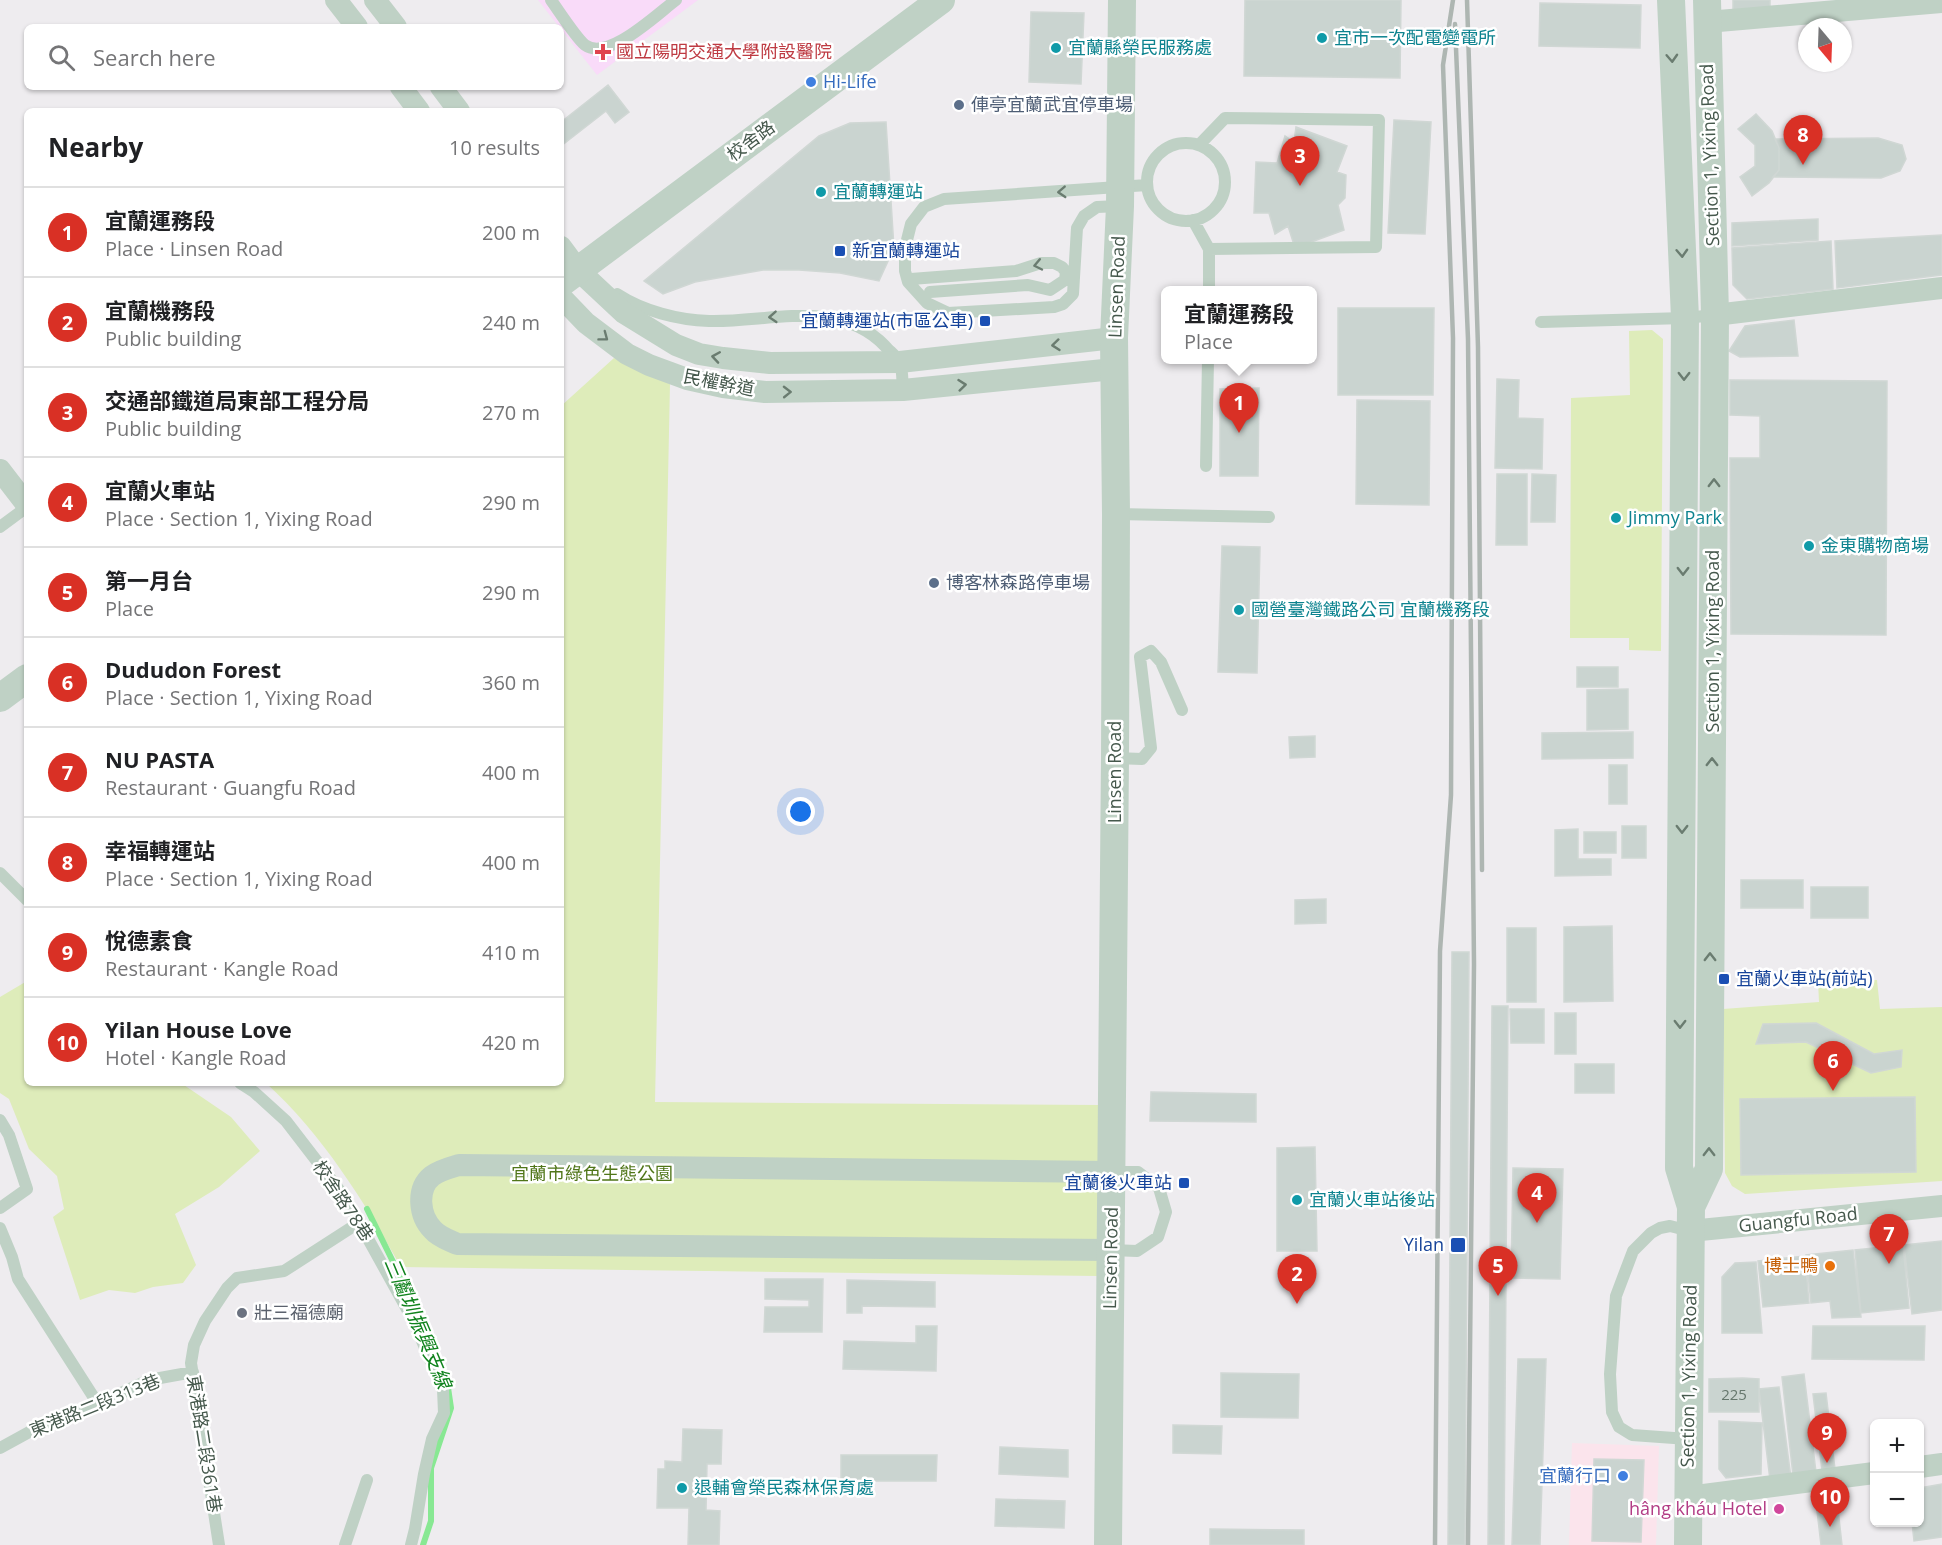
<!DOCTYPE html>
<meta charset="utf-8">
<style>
body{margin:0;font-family:"Open Sans","Noto Sans TC",sans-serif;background:#f2f2f2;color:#202124}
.controls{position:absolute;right:18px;bottom:18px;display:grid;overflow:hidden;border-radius:9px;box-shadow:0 2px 4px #0004}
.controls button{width:54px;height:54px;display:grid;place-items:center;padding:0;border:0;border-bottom:2px solid #e0e0e0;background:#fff;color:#202124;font:30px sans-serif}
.compass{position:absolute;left:1798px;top:18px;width:54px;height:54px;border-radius:50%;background:#fff;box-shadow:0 2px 4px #0004;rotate:161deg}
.you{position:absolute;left:801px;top:812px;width:21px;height:21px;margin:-15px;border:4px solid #fff;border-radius:50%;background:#1a73e8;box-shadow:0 0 0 9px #1a73e833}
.badge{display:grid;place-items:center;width:39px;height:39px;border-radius:50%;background:#d93025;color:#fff;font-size:20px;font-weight:700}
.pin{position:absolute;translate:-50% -50px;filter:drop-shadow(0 2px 3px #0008)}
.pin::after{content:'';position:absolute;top:32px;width:21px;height:18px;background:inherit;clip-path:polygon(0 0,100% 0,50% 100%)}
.popup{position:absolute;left:1161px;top:286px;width:156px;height:78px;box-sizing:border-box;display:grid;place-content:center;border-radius:9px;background:#fff;filter:drop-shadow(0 2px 4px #0005);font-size:20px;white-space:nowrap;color:#757577}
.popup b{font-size:22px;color:#202124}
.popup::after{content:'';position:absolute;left:50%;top:100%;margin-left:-12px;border:12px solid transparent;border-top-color:#fff}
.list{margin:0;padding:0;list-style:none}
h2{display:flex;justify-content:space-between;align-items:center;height:78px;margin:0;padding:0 24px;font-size:26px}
h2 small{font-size:20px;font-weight:400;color:#757577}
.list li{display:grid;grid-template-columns:39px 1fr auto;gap:18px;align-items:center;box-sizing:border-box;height:90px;padding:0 24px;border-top:2px solid #e0e0e0}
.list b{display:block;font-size:22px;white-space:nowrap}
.list p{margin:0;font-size:20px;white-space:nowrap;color:#757577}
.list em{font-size:20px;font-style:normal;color:#757577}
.icon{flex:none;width:33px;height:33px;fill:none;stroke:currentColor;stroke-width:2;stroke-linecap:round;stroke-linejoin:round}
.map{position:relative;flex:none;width:1942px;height:1545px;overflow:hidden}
.search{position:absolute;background:#fff;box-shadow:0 2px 4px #0004;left:24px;top:24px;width:540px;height:66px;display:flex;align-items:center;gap:15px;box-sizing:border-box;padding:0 21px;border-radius:9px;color:#757577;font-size:22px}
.panel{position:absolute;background:#fff;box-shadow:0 2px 4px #0004;left:24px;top:108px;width:540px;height:978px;border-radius:9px}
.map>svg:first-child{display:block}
.commercial{fill:#fbe4ec}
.medical{fill:#f9dbf9}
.green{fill:#deecba}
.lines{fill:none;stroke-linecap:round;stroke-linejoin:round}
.stream{stroke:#88e893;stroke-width:6}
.building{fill:#cad4d0;stroke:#d0d7d4;stroke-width:1.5}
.service{stroke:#bfd1c5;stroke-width:12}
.minor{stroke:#bfd1c5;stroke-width:22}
.tertiary{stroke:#bfd1c5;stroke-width:28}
.rail{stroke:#aeb6b2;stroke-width:4.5}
.oneway{stroke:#6a7c70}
.culture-dot{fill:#0f9aa8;stroke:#fff;stroke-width:2}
.health-dot{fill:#e0444e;stroke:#fff;stroke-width:2}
.shop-dot{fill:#3f7fe0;stroke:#fff;stroke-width:2}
.service-dot{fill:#5c6f8a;stroke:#fff;stroke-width:2}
.transit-dot{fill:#1a4fb4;stroke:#fff;stroke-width:2}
.food-dot{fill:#e8710a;stroke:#fff;stroke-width:2}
.worship-dot{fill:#6b7280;stroke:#fff;stroke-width:2}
.hotel-dot{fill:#d1479c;stroke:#fff;stroke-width:2}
.labels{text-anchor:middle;stroke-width:5;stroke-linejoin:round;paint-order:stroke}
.number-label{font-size:15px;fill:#66776d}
.culture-label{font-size:18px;fill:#0d838f;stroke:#fff;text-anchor:start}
.health-label{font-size:18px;fill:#be3a42;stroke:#fff;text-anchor:start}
.shop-label{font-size:18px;fill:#366cbe;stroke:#fff;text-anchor:start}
.service-label{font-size:18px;fill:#4e5e75;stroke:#fff;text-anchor:start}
.street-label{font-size:18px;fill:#45584c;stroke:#fff}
.transit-label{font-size:18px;fill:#164399;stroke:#fff;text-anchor:end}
.park-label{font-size:18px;fill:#507619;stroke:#fff}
.food-label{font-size:18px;fill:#c56008;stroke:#fff;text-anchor:end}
.worship-label{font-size:18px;fill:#5b616d;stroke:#fff;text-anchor:start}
.hotel-label{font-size:18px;fill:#b23c85;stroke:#fff;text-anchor:end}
.water-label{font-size:20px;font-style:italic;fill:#10831d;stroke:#fff}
</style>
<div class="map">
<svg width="1942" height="1545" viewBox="0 0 1942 1545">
<rect width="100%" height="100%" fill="#eeecef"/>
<!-- commercial -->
<path class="commercial" d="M1572,1443L1659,1446L1656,1545H1569Z"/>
<!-- medical -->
<path class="medical" d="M538,0H698L597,75Z"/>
<!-- green -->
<path class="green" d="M1652,330L1663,339L1661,651L1629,650V638H1570L1571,398L1630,395L1629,331Z
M614,358L670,384L655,1102L1101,1105L1098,1276L401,1267C363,1200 323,1135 266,1083H561V406Z
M1877,980L1880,1009L1942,1007V1181L1745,1194L1732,1186L1725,1173L1723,1009L1819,1002L1818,981Z
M27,981V1083H181L231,1117L260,1151L219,1187L175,1214L196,1265L183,1283L153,1287L135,1293L109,1290L80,1300L53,1217L64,1209L57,1176L29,1149L9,1099L0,1093V997Z"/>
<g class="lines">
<!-- stream -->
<path class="stream" d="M367,1209L406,1288L447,1381L451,1408L431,1468V1521L423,1545"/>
</g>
<!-- building -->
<path class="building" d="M1245,0H1401L1400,78L1244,76Z
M1733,0H1770V9L1733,10Z
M1540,3L1641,5L1640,48L1539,46Z
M1031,12L1084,13L1081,84L1029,82Z
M608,85L629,112L615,123L606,111L561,146V122Z
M1756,114L1772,131L1779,148V170L1769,183L1752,196L1740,177L1755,166V145L1738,129Z
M1394,120L1431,122L1425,234L1388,233Z
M886,122L894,248L879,281L840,273L799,270H763L695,282L663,294L644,281L819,136L850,123Z
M1296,127L1347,146L1337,172L1346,175L1345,198L1338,205L1344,230L1295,248L1288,226L1275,234L1269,213H1254L1256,162L1277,163L1285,136L1294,142Z
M1878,138L1902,145L1906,159L1900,171L1881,178L1773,177L1779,170V148L1775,139Z
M1818,219V240L1732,246V223Z
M1942,235V275L1837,288L1835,241Z
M1831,241L1833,289L1747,299L1733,285L1732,248Z
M1338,308H1434L1433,395H1338Z
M1794,320L1798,356L1740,357L1729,351L1745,326Z
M1497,379L1519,380L1518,418L1543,419L1542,469L1495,468Z
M1730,380L1887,381L1886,635L1731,634L1730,458H1760V416L1730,415Z
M1259,388L1258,476H1220V389Z
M1357,400L1430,401L1429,505L1356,504Z
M1497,474H1527V545H1496Z
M1532,474L1556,475L1555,522H1531Z
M1222,546L1260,547L1257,673L1218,672Z
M1577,667H1618V687H1577Z
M1628,689V729L1587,730V690Z
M1633,732V758L1542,759V733Z
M1315,736V757L1290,758L1289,737Z
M1609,765H1627V804H1609Z
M1622,826H1646V858H1622Z
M1578,829V859H1611V875L1555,876V830Z
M1584,832H1616V853H1584Z
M1741,880H1803V908H1741Z
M1811,887H1868V918H1811Z
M1326,899V923L1295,924V900Z
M1612,926L1613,1001L1564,1002V927Z
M1507,928H1536V1002H1507Z
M1452,952H1469L1465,1545H1448Z
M1492,1006H1508L1504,1545H1488Z
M1510,1009H1544V1043H1511Z
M1555,1013H1576V1054H1555Z
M1816,1023L1874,1054L1902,1050L1901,1067L1871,1073L1806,1042L1756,1044L1763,1024Z
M1575,1064H1614V1093H1575Z
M1151,1092L1256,1094V1122L1150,1121Z
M1915,1097L1916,1172L1741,1175L1740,1099Z
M1315,1147L1317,1251H1277V1148Z
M1513,1168L1563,1169L1560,1279L1511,1278Z
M1942,1241V1310L1912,1314L1904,1245Z
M1903,1245L1909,1308L1861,1313L1855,1250Z
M1853,1250L1861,1317L1832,1318L1830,1301L1811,1303L1806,1255Z
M1805,1256L1809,1303L1763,1307L1758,1261Z
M1756,1262L1762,1333H1722V1277L1735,1263Z
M765,1279H823L822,1332H764L765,1307H809V1300L765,1299Z
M847,1280L935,1282V1307L862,1306V1313H847Z
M916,1326H937L936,1371L843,1369L844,1341L916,1343Z
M1813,1326H1925L1924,1360L1812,1359Z
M1518,1359H1546L1540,1545H1512Z
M1221,1373L1299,1374L1298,1418L1221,1417Z
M1804,1374L1816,1472L1793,1475L1782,1377Z
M1743,1378L1759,1379V1412H1709V1379Z
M1779,1387L1791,1478L1770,1480L1759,1389Z
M1826,1393L1835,1469L1822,1471L1813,1394Z
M1719,1421L1762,1423L1761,1474L1726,1478L1719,1469Z
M1173,1425L1222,1426L1221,1454L1173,1453Z
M683,1429L722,1430L721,1464H707L706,1510L720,1511L719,1545H688L689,1508H657L658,1469H665V1461L682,1462Z
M1000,1447L1068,1450V1477L999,1474Z
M841,1455H937L936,1481H841Z
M1594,1459L1644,1460L1641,1542L1592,1541Z
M1942,1484V1537L1914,1541L1912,1522H1920V1488Z
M996,1499L1065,1501L1064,1528L995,1526Z
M1816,1502L1838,1509L1842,1545H1821Z
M1210,1529L1304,1530V1545H1210Z"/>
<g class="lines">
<!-- service -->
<path class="service" d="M551,0C558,10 577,39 585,45C608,62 657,14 676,0
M1147 182a39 39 0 1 1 78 0a39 39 0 1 1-78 0Z
M1120,206L1097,207L1084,216L1077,228L1073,294L1063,304L1054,307L948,313L927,303L908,282L905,271V248L911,224L924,207L944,199L1147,185
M1193,220L1209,249L1376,247L1379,120L1225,118L1199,145
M911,279L1016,271L1041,263H1054L1062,267L1066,272L1065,280L1050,290L1028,285L930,292
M1209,290V249
M617,294C643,311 678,320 709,321C767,323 838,297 885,346C889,351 898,357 900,363C903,371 902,382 903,390
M1541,322L1685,318L1715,315
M1206,466L1208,360
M1116,514L1269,517
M0,527L27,507
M1115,758L1142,759L1151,748L1140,657L1151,651L1161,662L1182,710
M0,873L27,900
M240,1083L254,1092L286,1121L346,1199L413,1320L443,1389L444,1413L432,1439L424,1474L415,1529L411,1545
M0,1120L9,1135L27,1189L0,1208
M0,1228L12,1257L18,1279L98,1404
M1111,1250L1137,1251L1158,1237L1166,1212L1159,1188L1138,1172H1111
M1688,1439L1632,1435L1619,1427L1612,1412L1610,1374L1616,1296L1633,1251L1651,1233L1660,1228L1670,1226L1690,1231
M0,1448L42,1425L98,1404L149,1380L193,1372
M219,1545L191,1363L194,1345L205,1321L227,1288L237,1278L284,1271L360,1222
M345,1545L367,1480"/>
<!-- minor -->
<path class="minor" d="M336,0L357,27
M375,0L396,27
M1707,22L1942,2
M401,87L419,111
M441,87L459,111
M561,247L578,270L624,313L676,345L699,354L723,358L770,363L900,362L1114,338
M561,297L586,323L627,354L649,365L687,379L723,387L765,392L903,390L1114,369
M1715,315L1942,288
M0,470L27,505
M1690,1231L1942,1206
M1111,1250L457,1244C449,1240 439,1237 433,1230C419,1216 416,1189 432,1176C440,1170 449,1168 459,1165L1111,1172
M1920,1467L1942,1464
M1688,1497L1874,1473"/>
<!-- tertiary -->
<path class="tertiary" d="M1671,0L1685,318L1679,1168L1691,1207L1688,1545
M561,283L941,0
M0,698L27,678
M1691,1207L1709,1169L1715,315L1707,0
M1108,1545L1115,758L1116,514L1114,338L1120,206L1122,0"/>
<!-- rail -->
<path class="rail" d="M1467,0L1478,347L1482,870
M1455,24L1468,339L1474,964L1468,1545
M1435,1545L1440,951L1451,795L1453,338L1443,65L1453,0"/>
</g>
<!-- one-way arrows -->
<defs><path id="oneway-chevron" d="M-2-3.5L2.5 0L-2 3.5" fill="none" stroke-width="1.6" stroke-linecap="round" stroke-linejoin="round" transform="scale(1.5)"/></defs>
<g class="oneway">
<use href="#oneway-chevron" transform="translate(1672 58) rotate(87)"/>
<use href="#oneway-chevron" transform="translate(1062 192) rotate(177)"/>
<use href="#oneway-chevron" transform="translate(1682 253) rotate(87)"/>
<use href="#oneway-chevron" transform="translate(1038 265) rotate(168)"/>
<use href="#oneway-chevron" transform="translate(773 317) rotate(176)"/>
<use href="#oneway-chevron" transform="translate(604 337) rotate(37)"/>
<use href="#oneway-chevron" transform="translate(1056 345) rotate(174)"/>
<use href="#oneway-chevron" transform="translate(716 357) rotate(-171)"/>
<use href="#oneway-chevron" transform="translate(1684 376) rotate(90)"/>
<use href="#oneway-chevron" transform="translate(962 385) rotate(-6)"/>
<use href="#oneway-chevron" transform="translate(787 392) rotate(-1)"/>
<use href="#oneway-chevron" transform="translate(1714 483) rotate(-90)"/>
<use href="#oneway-chevron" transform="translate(1683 571) rotate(90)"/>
<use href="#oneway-chevron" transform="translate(1712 762) rotate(-90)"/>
<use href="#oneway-chevron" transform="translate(1682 829) rotate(90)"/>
<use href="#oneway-chevron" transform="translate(1710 957) rotate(-90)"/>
<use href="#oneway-chevron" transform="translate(1680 1024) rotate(90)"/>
<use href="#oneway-chevron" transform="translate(1709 1152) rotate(-90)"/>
</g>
<!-- markers -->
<g class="culture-dot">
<circle cx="1322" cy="38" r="6"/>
<circle cx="1056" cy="48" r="6"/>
<circle cx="821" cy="192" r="6"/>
<circle cx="1616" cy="518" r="6"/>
<circle cx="1809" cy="546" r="6"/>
<circle cx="1239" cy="610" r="6"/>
<circle cx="1297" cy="1200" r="6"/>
<circle cx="682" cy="1488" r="6"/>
</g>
<path class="health-dot" d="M600 43h6v6h6v6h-6v6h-6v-6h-6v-6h6z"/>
<g class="shop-dot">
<circle cx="811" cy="82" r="6"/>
<circle cx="1623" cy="1476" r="6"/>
</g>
<g class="service-dot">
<circle cx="959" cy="105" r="6"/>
<circle cx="934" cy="583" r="6"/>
</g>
<g class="transit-dot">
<rect x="834" y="245" width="12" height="12" rx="3"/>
<rect x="979" y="315" width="12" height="12" rx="3"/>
<rect x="1718" y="973" width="12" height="12" rx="3"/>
<rect x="1178" y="1177" width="12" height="12" rx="3"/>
<rect x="1450" y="1237" width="16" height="16" rx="3"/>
</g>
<circle class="food-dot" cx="1830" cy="1266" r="6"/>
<circle class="worship-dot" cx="242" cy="1313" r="6"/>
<circle class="hotel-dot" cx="1779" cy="1509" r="6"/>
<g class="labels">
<!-- number labels -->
<g class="number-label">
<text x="1734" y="1400">225</text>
</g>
<!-- culture labels -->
<g class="culture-label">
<text x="1334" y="44">宜市一次配電變電所</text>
<text x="1068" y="54">宜蘭縣榮民服務處</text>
<text x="833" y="198">宜蘭轉運站</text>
<text x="1628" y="524">Jimmy Park</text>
<text x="1821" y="552">金東購物商場</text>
<text x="1251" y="616">國營臺灣鐵路公司 宜蘭機務段</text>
<text x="1309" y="1206">宜蘭火車站後站</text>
<text x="694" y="1494">退輔會榮民森林保育處</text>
</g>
<!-- health labels -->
<g class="health-label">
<text x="616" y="58">國立陽明交通大學附設醫院</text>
</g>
<!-- shop labels -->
<g class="shop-label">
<text x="823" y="88">Hi-Life</text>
<text x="1611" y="1482" text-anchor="end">宜蘭行口</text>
</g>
<!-- service labels -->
<g class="service-label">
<text x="971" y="111">俥亭宜蘭武宜停車場</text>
<text x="946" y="589">博客林森路停車場</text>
</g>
<!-- street labels -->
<g class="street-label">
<text transform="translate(751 141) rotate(-37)" y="6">校舍路</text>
<text transform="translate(1710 155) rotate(-92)" y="6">Section 1, Yixing Road</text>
<text transform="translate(1117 287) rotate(-88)" y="6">Linsen Road</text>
<text transform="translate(719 383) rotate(11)" y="6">民權幹道</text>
<text transform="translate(1713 641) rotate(-90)" y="6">Section 1, Yixing Road</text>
<text transform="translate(1115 772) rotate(-90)" y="6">Linsen Road</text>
<text transform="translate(343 1201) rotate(56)" y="6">校舍路78巷</text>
<text transform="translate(1798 1220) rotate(-6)" y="6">Guangfu Road</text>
<text transform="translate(1111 1258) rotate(-89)" y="6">Linsen Road</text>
<text transform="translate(1689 1376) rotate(-89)" y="6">Section 1, Yixing Road</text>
<text transform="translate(95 1406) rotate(-22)" y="6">東港路二段313巷</text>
<text transform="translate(204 1444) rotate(81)" y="6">東港路二段361巷</text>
</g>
<!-- transit labels -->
<g class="transit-label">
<text x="852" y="257" text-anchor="start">新宜蘭轉運站</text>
<text x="973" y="327">宜蘭轉運站(市區公車)</text>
<text x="1736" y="985" text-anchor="start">宜蘭火車站(前站)</text>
<text x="1172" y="1189">宜蘭後火車站</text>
<text x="1444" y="1251">Yilan</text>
</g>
<!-- park labels -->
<g class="park-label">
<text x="592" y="1180">宜蘭市綠色生態公園</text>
</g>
<!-- food labels -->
<g class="food-label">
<text x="1818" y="1272">博士鴨</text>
</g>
<!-- worship labels -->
<g class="worship-label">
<text x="254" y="1319">壯三福德廟</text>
</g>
<!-- hotel labels -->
<g class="hotel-label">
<text x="1767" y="1515">hâng kháu Hotel</text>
</g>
<!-- water labels -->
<g class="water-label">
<text transform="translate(418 1323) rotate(67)" y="7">三鬮圳振興支線</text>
</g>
</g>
</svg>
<div class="controls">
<button>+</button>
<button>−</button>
</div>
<svg class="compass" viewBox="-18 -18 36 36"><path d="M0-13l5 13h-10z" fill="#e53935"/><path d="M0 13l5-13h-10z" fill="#757577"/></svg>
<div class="you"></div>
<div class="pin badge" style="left:1239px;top:433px">1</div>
<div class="popup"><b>宜蘭運務段</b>Place</div>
<div class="pin badge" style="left:1297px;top:1304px">2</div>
<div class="pin badge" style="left:1300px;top:186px">3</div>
<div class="pin badge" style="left:1537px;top:1223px">4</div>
<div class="pin badge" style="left:1498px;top:1296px">5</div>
<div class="pin badge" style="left:1833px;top:1091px">6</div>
<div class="pin badge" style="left:1889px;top:1264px">7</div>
<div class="pin badge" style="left:1803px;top:165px">8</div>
<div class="pin badge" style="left:1827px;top:1463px">9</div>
<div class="pin badge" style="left:1830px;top:1527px">10</div>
<div class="search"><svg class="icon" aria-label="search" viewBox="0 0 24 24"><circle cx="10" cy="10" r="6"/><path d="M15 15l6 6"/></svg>Search here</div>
<section class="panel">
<h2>Nearby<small>10 results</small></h2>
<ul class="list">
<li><span class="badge">1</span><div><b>宜蘭運務段</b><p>Place · Linsen Road</p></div><em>200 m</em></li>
<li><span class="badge">2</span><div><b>宜蘭機務段</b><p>Public building</p></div><em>240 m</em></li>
<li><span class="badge">3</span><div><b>交通部鐵道局東部工程分局</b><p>Public building</p></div><em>270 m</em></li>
<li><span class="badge">4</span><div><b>宜蘭火車站</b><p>Place · Section 1, Yixing Road</p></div><em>290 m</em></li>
<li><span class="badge">5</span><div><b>第一月台</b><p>Place</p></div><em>290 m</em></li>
<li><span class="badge">6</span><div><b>Dududon Forest</b><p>Place · Section 1, Yixing Road</p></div><em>360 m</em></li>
<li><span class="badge">7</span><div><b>NU PASTA</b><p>Restaurant · Guangfu Road</p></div><em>400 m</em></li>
<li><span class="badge">8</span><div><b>幸福轉運站</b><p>Place · Section 1, Yixing Road</p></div><em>400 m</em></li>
<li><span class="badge">9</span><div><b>悅德素食</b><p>Restaurant · Kangle Road</p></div><em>410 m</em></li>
<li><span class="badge">10</span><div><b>Yilan House Love</b><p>Hotel · Kangle Road</p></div><em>420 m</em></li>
</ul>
</section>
</div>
